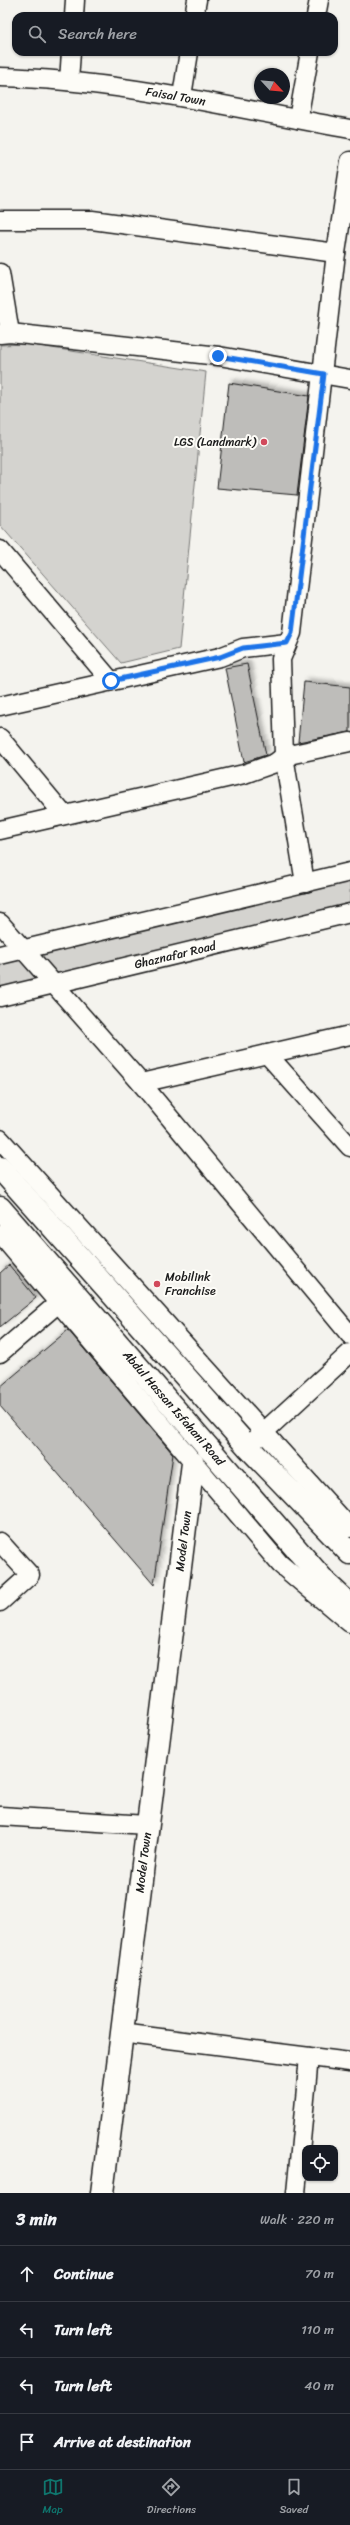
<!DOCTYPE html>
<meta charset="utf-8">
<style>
body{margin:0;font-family:Sriracha,sans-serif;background:#20242c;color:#f1f3f6}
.controls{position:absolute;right:12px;bottom:12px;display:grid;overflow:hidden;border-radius:8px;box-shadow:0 1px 3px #0004}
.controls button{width:36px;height:36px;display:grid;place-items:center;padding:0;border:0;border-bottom:1px solid #363941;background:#171b24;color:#f1f3f6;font:20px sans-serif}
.compass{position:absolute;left:254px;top:68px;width:36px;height:36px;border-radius:50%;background:#171b24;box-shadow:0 1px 3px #0004;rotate:116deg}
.stop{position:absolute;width:12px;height:12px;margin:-9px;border:3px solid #1a73e8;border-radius:50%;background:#fff}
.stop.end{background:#1a73e8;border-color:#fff;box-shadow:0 1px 4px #0008}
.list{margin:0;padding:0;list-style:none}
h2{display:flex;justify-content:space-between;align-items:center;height:52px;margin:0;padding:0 16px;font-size:17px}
h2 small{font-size:13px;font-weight:400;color:#9ea1a6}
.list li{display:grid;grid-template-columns:26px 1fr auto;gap:12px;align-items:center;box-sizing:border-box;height:56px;padding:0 16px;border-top:1px solid #363941}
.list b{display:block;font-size:15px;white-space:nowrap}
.list em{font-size:13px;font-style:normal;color:#9ea1a6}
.icon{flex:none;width:22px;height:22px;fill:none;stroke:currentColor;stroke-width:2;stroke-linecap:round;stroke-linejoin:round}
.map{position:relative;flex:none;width:350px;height:2193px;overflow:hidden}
.search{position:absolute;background:#171b24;box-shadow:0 1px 3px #0004;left:12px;right:12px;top:12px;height:44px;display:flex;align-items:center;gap:10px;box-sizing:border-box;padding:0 14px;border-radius:12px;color:#9ea1a6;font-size:15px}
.sheet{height:276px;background:#171b24}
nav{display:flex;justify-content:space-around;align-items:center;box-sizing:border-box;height:56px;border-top:1px solid #363941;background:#171b24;font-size:11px;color:#9ea1a6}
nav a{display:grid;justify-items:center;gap:2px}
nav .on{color:#0f766e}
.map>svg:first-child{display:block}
.green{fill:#d4d3cf;stroke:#787876}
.building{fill:#bebdba;stroke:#1c1c1c;filter:url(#shadow)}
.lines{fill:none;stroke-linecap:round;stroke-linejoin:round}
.minor-casing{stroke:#1c1c1c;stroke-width:21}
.tertiary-casing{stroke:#1c1c1c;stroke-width:25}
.secondary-casing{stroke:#1c1c1c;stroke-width:25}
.minor{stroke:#fdfcf7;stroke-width:18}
.tertiary{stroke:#fdfcf7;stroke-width:22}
.secondary{stroke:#fdfcf7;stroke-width:22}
.route{stroke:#1a73e8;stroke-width:5}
.poi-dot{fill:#d1495b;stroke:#fdfcf7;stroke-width:1.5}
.labels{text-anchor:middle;stroke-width:4;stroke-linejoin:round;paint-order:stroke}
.street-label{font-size:12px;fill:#1c1c1c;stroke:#fdfcf7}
.poi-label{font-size:12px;fill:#1c1c1c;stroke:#fdfcf7;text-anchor:end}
</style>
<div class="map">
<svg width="350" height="2193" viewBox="0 0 350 2193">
<defs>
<filter id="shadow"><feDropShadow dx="3.5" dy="-3.5" stdDeviation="2" flood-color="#0004"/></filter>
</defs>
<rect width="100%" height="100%" fill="#f4f3ee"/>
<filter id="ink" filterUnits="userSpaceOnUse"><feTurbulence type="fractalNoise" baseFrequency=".025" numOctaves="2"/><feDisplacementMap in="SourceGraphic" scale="8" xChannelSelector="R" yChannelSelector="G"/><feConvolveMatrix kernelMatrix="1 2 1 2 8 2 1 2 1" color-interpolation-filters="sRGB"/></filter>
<g filter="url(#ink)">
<!-- green -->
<path class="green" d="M26,344L206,372L179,649L121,663L0,525V345Z
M350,872V911L0,996V955Z"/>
<!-- building -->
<path class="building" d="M229,383L309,396L297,495L217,488Z
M247,664L266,755L244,762L225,668Z
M304,682L350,687V732L298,742Z
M9,1265L36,1298L0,1327V1273Z
M68,1330L173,1454L154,1585L0,1406V1387Z"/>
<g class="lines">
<!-- minor casing -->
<g class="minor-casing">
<g id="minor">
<path d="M74,16L75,0"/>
<path d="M194,16L197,0"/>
<path d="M316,16L319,0"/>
<path id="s1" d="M0,77C118,80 234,108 350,129"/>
<path d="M69,81L71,52"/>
<path d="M182,96L189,52"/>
<path d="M298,119L310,52"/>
<path d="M0,220H92L336,253"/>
<path d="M0,273L10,333"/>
<path d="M0,334L10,333L219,356L350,379"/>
<path d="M0,550L111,681"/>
<path d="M0,706L220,657L243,648L287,643"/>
<path d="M0,738L64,815"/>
<path d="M0,830L244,774L275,763L284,756L350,742"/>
<path d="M305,883L284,756L281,659L292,633L336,253L350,161"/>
<path d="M0,923L141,1083L350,1335"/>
<path d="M0,955L350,872"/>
<path id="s2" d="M0,997L350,913"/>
<path d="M267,1054L350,1147"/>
<path d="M141,1083L350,1035"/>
<path d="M0,1139L350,1528"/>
<path d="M0,1234L280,1564L350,1623"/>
<path d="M0,1353L69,1294"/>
<path d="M254,1441L350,1353"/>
<path d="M0,1542L30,1575L0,1602"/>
<path d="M0,1816L147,1825"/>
<path d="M121,2033L350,2062"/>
<path d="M296,2193L309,2057"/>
</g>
</g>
<!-- tertiary casing -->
<g class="tertiary-casing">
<g id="tertiary">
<path id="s3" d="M102,2193L193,1463"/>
</g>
</g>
<!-- secondary casing -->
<g class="secondary-casing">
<g id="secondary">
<path d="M0,1168L248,1447L350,1553"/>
<path id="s4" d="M0,1208L326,1583L350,1605"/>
</g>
</g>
<!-- minor -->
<use href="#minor" class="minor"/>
<!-- tertiary -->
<use href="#tertiary" class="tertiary"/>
<!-- secondary -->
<use href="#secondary" class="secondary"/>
</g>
</g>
<g class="lines" filter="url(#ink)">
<!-- route -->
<path class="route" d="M111,681L220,657L243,648L287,643L292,633L324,374L218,356"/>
</g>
<!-- markers -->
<g class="poi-dot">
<circle cx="264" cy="442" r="4"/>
<circle cx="157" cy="1284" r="4"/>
</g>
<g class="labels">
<!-- street labels -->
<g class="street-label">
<text dy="4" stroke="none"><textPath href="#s1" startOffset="177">Faisal Town</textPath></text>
<text dy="4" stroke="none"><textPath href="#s2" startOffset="180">Ghaznafar Road</textPath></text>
<text dy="4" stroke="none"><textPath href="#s4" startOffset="265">Abdul Hassan Isfahani Road</textPath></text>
<text dy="4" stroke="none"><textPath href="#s3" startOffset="657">Model Town</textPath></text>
<text dy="4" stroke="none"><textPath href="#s3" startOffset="333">Model Town</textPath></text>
</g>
<!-- poi labels -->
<g class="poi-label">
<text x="256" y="446">LGS (Landmark)</text>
<text x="165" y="1281" text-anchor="start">Mobilink<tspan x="165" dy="14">Franchise</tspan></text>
</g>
</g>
</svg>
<div class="controls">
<button><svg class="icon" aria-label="locate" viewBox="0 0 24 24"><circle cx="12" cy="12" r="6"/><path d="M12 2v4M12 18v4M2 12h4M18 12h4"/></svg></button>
</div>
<svg class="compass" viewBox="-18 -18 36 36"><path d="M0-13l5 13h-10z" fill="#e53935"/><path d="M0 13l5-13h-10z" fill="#9ea1a6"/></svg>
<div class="stop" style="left:111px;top:681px"></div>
<div class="stop end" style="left:218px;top:356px"></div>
<div class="search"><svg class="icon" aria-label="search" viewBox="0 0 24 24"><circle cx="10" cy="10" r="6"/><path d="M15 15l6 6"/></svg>Search here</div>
</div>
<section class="sheet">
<h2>3 min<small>Walk · 220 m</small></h2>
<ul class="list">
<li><svg class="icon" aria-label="ahead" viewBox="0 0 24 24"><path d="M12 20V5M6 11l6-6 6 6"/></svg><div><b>Continue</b></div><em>70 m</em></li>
<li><svg class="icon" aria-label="left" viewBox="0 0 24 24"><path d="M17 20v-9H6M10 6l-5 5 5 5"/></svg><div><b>Turn left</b></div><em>110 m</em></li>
<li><svg class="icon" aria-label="left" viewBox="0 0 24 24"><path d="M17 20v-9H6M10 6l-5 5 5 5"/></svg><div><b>Turn left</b></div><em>40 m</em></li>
<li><svg class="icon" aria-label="arrive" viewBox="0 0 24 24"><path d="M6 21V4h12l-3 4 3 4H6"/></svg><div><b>Arrive at destination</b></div></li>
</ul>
</section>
<nav>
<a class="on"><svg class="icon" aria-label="map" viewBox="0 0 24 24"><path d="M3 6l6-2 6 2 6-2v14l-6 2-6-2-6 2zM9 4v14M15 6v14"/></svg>Map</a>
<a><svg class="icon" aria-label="directions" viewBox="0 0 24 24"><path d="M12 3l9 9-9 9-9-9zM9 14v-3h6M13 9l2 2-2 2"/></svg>Directions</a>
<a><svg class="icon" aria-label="saved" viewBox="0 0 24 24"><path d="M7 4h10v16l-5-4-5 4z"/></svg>Saved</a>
</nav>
